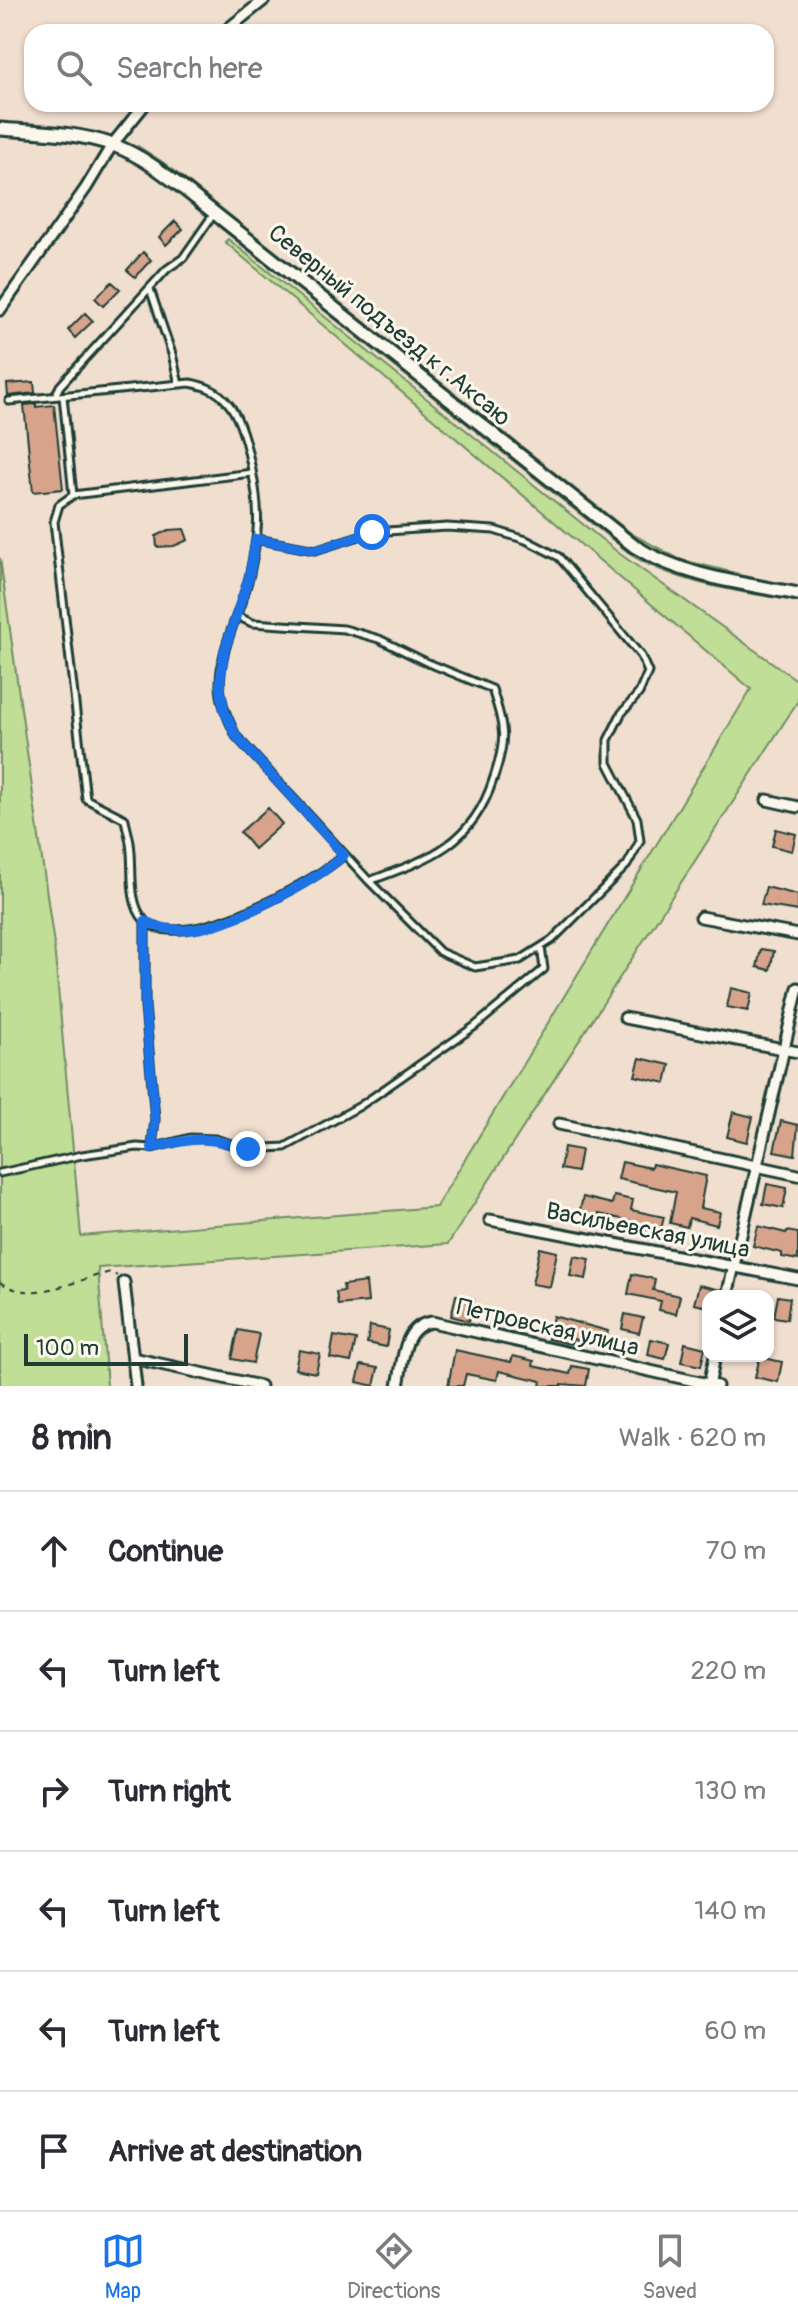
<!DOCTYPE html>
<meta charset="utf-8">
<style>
body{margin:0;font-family:Pangolin,sans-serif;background:#f2f2f3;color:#2b2b33}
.controls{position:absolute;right:24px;bottom:24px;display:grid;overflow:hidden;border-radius:16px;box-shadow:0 2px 6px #0004}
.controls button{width:72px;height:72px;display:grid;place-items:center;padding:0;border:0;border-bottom:2px solid #e1e1e2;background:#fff;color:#2b2b33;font:40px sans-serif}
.scale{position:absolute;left:24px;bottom:20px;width:164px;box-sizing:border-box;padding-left:8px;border:4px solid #1f3d34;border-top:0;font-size:22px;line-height:28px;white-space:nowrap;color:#1f3d34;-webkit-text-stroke:6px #fbf7ec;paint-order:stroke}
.stop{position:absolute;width:24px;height:24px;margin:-18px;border:6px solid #1a73e8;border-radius:50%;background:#fff}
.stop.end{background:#1a73e8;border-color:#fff;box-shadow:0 2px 8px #0008}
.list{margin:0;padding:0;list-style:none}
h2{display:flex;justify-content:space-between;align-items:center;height:104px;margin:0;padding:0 32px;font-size:34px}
h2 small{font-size:26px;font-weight:400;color:#7c7c81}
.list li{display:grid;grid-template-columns:52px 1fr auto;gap:24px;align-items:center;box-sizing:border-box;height:120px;padding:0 32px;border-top:2px solid #e1e1e2}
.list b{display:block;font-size:30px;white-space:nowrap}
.list em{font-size:26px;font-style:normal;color:#7c7c81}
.icon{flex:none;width:44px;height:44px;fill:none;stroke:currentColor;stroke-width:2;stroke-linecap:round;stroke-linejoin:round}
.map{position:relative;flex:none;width:798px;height:1386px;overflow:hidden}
.search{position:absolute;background:#fff;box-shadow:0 2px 6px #0004;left:24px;right:24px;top:24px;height:88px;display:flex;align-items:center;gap:20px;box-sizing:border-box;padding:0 28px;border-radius:24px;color:#7c7c81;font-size:30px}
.sheet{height:824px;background:#fff}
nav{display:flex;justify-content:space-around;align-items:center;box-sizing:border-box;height:112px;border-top:2px solid #e1e1e2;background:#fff;font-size:22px;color:#7c7c81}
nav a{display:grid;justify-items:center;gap:4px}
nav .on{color:#1a73e8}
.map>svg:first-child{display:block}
.green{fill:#c0de96;stroke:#708e65;stroke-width:2}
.building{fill:#d7a48b;stroke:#1f3d34;stroke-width:2}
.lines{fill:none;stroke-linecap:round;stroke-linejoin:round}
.service-casing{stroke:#1f3d34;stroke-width:11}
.minor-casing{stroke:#1f3d34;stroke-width:15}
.tertiary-casing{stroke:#1f3d34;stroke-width:17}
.path{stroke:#1f3d34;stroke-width:2;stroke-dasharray:6 6;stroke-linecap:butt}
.service{stroke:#fbf7ec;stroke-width:5}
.minor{stroke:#fbf7ec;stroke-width:9}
.tertiary{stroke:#fbf7ec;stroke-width:11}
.route{stroke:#1a73e8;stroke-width:10}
.labels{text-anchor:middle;stroke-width:6;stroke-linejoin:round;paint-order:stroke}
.street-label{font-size:24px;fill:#1f3d34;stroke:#fbf7ec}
</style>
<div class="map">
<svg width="798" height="1386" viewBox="0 0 798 1386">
<rect width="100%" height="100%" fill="#f0decf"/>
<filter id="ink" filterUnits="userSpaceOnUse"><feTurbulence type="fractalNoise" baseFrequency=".0125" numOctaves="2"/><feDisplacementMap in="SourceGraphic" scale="16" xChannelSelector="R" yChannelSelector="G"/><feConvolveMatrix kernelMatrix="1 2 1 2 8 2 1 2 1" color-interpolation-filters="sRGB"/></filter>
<g filter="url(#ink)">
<!-- green -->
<path class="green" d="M138,146L164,163L632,534L679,559L739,574C711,580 662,557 638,542L155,161L136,149Z
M218,226L225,228L640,557C687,584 745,588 798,599V602C742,591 684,586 634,557Z
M228,239L620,554L798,681V701L448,1244L98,1268L107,1386H0V558L54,945L81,1236L436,1207L751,689L225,242Z"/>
<!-- building -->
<path class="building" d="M175,221L183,229L166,245L159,237Z
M143,252L151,260L135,277L127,270Z
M112,282L120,289L103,306L95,298Z
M85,313L93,321L75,338L68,330Z
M34,382L35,393L8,396L7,384Z
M36,404V407L54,405L63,489L33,492L24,405Z
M184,529L188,540L174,546L157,547L156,536L169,530Z
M268,808L282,824L254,849L240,832Z
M776,829L796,834L792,851L772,846Z
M766,887L798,895V911L761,905Z
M761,949L774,951L770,970L757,967Z
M731,988L752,993L748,1011L727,1007Z
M640,1058L670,1065L666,1083L635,1076Z
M733,1112L753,1117L747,1142L727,1137Z
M781,1121L798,1125L795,1155L774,1151Z
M564,1147L581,1150L577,1172L560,1169Z
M622,1162L651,1168L652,1164L706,1176L700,1208L720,1212L717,1225L689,1218L687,1227L670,1223L676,1192L618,1179Z
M767,1184L787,1188L783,1208L763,1204Z
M614,1196L633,1200L631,1210L664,1217L660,1233L639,1228L640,1223L599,1214L598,1218L579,1214L583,1197L612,1204Z
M758,1226L786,1233L787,1231L798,1233V1260L782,1257V1253L753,1246Z
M540,1248L557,1252L550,1287L532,1284Z
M574,1256L590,1259L586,1279L570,1276Z
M632,1274L655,1279L653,1290L680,1296L676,1314L659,1310L661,1301L628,1294Z
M366,1282L368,1302L338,1305L336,1292L344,1291L343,1285Z
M699,1285L721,1290L720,1296H708V1307L694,1304Z
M456,1295L474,1300L469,1321L451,1316Z
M778,1296L790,1298L787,1319L774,1317Z
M625,1314L643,1318L639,1333L622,1329Z
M553,1316L608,1331L605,1346L572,1339L571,1344L548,1339Z
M370,1326L389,1330L386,1347L367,1343Z
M238,1330L259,1334L253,1363L232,1359Z
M334,1336L356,1340L351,1362L330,1358Z
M651,1339L669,1343L665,1359L648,1355Z
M685,1343L705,1348L701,1366L681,1362Z
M299,1350L320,1354L316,1373L295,1369Z
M455,1350L511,1362L513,1356L534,1361L533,1366L570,1374L572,1366L589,1369L586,1386L561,1384V1386H540L541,1381L499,1371L497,1380L466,1374L463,1386H448Z
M760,1357L782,1362L778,1382L755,1377Z
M361,1365L378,1368L374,1386L357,1382Z"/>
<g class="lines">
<!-- service casing -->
<g class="service-casing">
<path id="service" d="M150,289L172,354L179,384
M55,396L60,386L167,269L183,258L213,215
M63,396L73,495
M9,401L190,383C205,386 217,390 227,402C247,424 260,501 257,530C256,546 252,563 249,578C240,613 220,647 220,684C220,702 228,719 236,736L369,881L440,952L475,967L520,960L552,940L627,865L640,841L637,819L608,763V740L621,714L639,693L648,672L641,656L559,557L526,540L494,530L447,527L372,532L315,550L256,539
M252,473L73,495L59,505L54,522L86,799L125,819C126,827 129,835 130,843C134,866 127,901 144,920C180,957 314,882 344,855
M237,616L252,623L344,629L379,639L426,662L492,689C505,730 507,739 493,780C472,845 429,859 369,881
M145,921V1006L155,1119L152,1147
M0,1173L82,1155L137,1147L152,1148L190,1138L215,1139L248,1149L285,1147L360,1106L475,1026L544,969L541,947"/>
</g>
<!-- minor casing -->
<g class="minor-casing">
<path id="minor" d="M224,32L264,0
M0,310L86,188L112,145L145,104
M767,800L798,807
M701,917L798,935
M625,1018L798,1052
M559,1124L798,1175
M490,1220L798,1279
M124,1282L136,1386
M727,1296L798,988
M133,1358L260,1386
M398,1386C403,1363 402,1325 432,1322L717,1386
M709,1386L715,1356"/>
</g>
<!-- tertiary casing -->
<g class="tertiary-casing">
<path id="tertiary" d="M0,129C37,132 77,132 113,145C141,155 165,174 188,192L634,546C683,577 742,583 798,594"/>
</g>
<!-- path -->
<path class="path" d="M0,1282C31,1305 77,1279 111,1272L117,1276"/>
<!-- service -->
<use href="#service" class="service"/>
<!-- minor -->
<use href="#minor" class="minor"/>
<!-- tertiary -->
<use href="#tertiary" class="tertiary"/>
</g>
</g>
<g class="lines" filter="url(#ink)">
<!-- route -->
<path class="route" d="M248,1149C205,1136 196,1137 152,1148L155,1119L145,1006V921C159,928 171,931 187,930C228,928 314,882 344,855L236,736L224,710L220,685L224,652L249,577L256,539L315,550L372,532"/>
</g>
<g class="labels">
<!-- street labels -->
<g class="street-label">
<text transform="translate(390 325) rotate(39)" y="8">Северный подъезд к г.Аксаю</text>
<text transform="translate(648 1230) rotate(11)" y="8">Васильевская улица</text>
<text transform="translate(548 1327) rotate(13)" y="8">Петровская улица</text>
</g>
</g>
</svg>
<div class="controls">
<button><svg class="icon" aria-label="layers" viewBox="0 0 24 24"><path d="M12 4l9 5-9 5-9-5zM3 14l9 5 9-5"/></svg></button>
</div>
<div class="scale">100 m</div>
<div class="stop" style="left:372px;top:532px"></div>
<div class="stop end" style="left:248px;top:1149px"></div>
<div class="search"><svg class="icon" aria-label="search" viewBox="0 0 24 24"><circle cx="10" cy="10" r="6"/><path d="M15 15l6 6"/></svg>Search here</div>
</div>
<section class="sheet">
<h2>8 min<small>Walk · 620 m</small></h2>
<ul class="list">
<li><svg class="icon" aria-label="ahead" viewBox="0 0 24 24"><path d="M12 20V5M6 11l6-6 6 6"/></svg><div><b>Continue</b></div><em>70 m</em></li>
<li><svg class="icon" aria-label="left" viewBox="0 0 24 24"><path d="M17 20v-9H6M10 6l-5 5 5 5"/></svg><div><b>Turn left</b></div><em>220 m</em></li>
<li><svg class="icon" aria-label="right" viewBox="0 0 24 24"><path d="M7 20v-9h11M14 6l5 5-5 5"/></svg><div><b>Turn right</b></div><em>130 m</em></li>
<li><svg class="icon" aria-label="left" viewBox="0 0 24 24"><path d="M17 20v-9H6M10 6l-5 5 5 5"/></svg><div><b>Turn left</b></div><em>140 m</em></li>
<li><svg class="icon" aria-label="left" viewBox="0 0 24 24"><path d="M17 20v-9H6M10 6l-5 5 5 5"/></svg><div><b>Turn left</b></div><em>60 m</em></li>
<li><svg class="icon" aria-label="arrive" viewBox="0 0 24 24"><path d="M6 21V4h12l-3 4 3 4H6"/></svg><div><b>Arrive at destination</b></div></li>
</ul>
</section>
<nav>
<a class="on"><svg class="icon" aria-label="map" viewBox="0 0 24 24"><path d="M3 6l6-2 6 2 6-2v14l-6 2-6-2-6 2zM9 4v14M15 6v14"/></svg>Map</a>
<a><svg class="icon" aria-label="directions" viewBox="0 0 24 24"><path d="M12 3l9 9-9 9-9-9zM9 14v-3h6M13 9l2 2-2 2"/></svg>Directions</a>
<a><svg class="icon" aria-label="saved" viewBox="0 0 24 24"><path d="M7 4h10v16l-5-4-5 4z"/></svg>Saved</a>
</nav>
